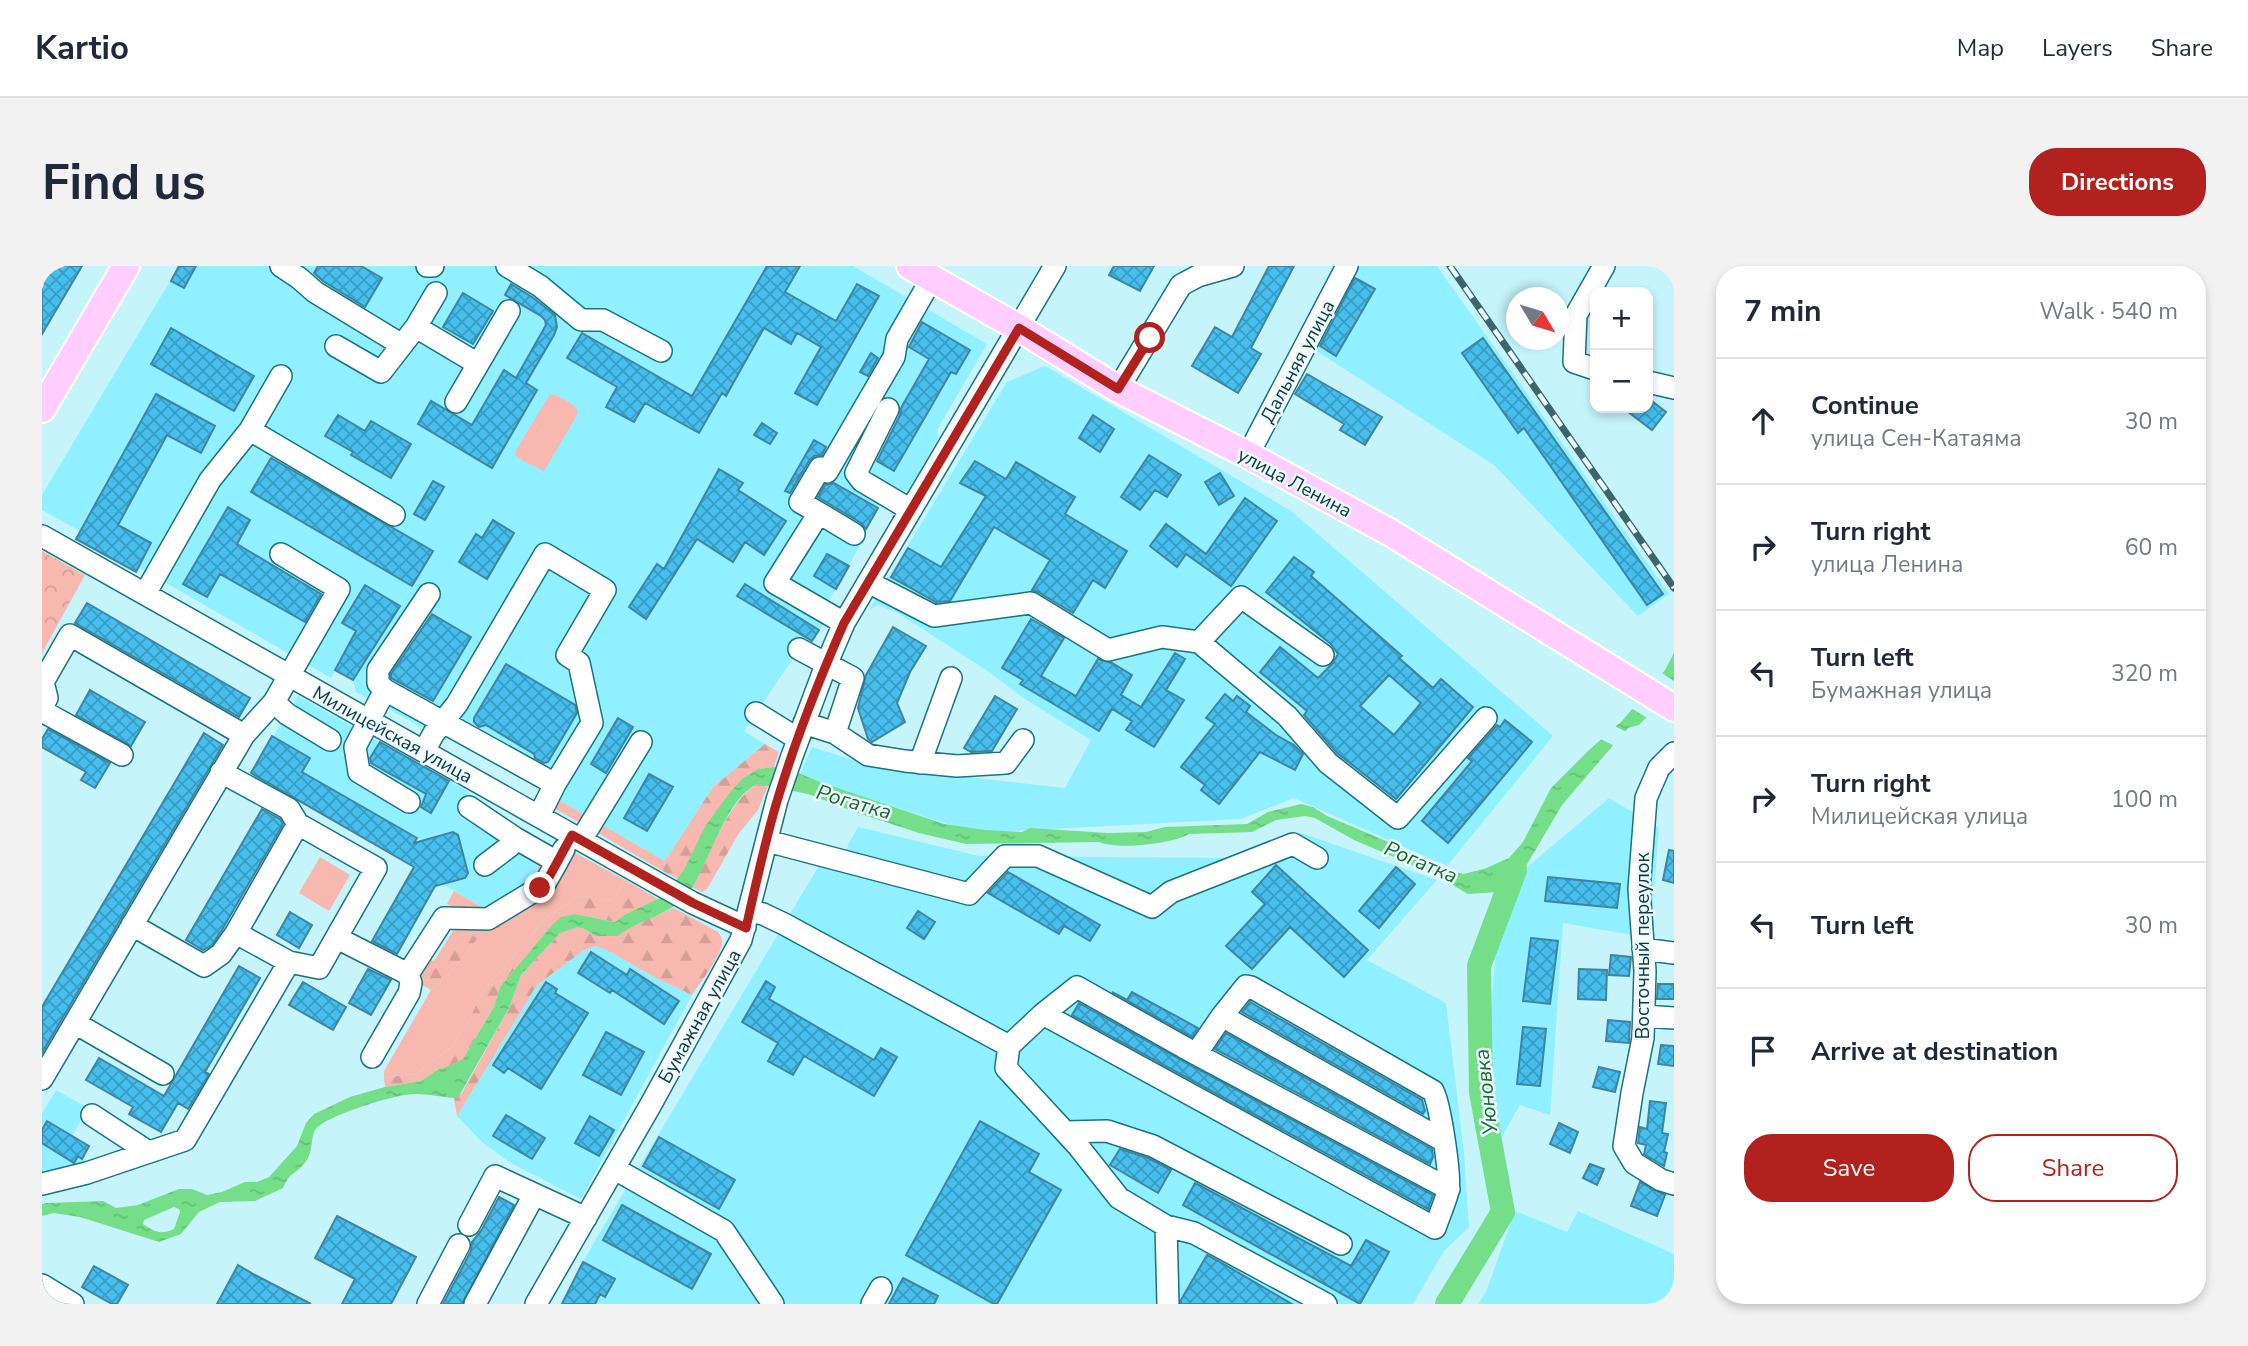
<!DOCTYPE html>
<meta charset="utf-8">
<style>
body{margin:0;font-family:"Nunito Sans",sans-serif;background:#f2f2f3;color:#1f2937}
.controls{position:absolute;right:21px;top:21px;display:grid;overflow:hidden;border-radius:14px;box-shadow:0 4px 10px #0003}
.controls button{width:63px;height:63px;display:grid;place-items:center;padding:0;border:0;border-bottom:2px solid #e0e1e3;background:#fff;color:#1f2937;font:35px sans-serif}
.compass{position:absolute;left:1464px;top:21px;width:63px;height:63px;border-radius:50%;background:#fff;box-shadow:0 4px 10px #0003;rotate:128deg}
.stop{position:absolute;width:21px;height:21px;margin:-16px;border:5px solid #b1211d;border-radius:50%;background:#fff}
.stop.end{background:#b1211d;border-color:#fff;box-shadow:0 2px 7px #0008}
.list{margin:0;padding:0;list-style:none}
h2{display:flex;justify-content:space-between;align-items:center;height:91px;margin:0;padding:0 28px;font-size:30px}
h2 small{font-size:23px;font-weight:400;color:#747a83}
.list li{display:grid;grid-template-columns:46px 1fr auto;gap:21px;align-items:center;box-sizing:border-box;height:126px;padding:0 28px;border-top:2px solid #e0e1e3}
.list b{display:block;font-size:26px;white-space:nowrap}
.list p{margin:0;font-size:23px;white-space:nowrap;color:#747a83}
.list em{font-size:23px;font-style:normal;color:#747a83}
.actions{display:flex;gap:14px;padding:21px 28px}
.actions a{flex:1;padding:16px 0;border:2px solid #b1211d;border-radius:28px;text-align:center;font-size:24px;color:#b1211d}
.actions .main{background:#b1211d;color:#fff}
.icon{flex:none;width:38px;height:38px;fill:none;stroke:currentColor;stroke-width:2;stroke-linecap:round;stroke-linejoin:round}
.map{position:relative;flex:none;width:1632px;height:1038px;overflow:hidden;border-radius:28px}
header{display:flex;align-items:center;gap:42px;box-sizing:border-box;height:98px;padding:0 35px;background:#fff;border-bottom:2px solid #e0e1e3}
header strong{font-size:33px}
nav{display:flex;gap:38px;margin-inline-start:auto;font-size:24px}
.intro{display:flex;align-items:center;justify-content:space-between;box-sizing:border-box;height:168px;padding:0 42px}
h1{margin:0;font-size:49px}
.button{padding:18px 32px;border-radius:28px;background:#b1211d;color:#fff;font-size:24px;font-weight:700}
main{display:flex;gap:42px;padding:0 42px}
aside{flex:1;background:#fff;border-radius:28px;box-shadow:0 4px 10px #0003}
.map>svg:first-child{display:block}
.built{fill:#91f0ff}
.green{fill:#f7b8af}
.forest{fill:url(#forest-firs)}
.park{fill:url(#park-crowns)}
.water{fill:url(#water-ripples);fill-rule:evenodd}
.pier{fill:#c5f4fb}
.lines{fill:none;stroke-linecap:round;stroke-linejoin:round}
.river{stroke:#75de88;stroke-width:24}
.building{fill:url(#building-cross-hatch);stroke:#3f84a1;stroke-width:2;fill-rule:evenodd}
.minor-casing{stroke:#177480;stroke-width:24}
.major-casing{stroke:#fff;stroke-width:30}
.minor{stroke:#fff;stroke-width:21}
.major{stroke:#ffcefd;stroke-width:26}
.rail-casing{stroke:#3e656b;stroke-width:7}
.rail{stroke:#ebfbfd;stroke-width:4.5;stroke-dasharray:13;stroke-linecap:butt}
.route{stroke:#b1211d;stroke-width:9}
.labels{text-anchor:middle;stroke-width:5;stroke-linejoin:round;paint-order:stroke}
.street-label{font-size:19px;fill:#103439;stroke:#ebfbfd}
.water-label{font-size:21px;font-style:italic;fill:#1e662f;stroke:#ebfbfd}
</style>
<header>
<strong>Kartio</strong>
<nav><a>Map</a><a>Layers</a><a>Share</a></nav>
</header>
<div class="intro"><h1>Find us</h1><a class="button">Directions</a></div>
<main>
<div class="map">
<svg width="1632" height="1038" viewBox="0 0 1632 1038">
<defs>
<pattern id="forest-firs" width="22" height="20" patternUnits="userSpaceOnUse" patternTransform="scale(1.75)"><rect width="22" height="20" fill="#f7b8af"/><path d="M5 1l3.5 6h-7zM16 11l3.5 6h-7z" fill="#d39f97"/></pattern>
<pattern id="park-crowns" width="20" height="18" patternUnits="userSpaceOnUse" patternTransform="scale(1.75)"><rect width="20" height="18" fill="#f7b8af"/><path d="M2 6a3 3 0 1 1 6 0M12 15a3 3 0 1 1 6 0" fill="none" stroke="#d39f97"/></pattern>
<pattern id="water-ripples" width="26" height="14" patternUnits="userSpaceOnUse" patternTransform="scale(1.75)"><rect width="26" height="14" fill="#75de88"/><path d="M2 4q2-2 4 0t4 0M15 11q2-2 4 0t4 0" fill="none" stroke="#64bf76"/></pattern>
<pattern id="building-cross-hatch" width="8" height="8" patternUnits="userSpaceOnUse" patternTransform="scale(1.75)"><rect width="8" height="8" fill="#46bfee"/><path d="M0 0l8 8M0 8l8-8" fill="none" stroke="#399cc2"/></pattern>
</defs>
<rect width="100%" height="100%" fill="#c5f4fb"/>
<!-- built -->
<path class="built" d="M137,0H811L945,78L895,164L896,173L867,223L863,226L849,218L824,263L823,270L778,351L781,358L769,376L764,373L702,465L723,478L671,521L623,595L408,472L404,474L314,426L311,414L318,403L300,392L289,412L107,307L96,302L94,306L38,265L0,244V229Z
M1314,0H1395L1627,328L1596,350L1452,199L1273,84Z
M1003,100L1249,245L1511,470L1405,600L1252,532L1199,553L933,567L757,510L770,481L830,500L1023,522L1049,474L983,433L947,406L856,347L836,339L827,344L965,116Z
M256,430L427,526L415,549L494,596L499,607L443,643L372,601L385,577L264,509L250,533L208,509Z
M1567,532L1617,562L1608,672L1521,657L1508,849L1478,839L1457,876L1442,824L1455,672L1477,608Z
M816,561L937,590L1197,592L1259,567L1395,614L1325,694L1404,737L1422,887L1427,961L1402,985L1371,1038H518L551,978L778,598L802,603L806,579Z
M554,680L565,684L612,711L650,729L539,933L469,897L441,877L415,850L495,719L541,685Z
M14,824L46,842L30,870L47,880L40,892L44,895L41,899L0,910V848Z
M1473,945L1525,966L1536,945L1632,988V1038H1436L1444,1026Z"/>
<!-- green -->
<path class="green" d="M508,128C517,129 530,137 536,144L535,149L502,205L476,192L473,189L474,184Z
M513,532L548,552L538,557L512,542Z
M555,556L623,595L621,605L554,566Z
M532,586L583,614L571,633L565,635L542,630L534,632L505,651L441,725L424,760L408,782L376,807L342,812V805L389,724L409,706L435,673L423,661Z
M278,591L308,609L287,645L257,627Z
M497,595L502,605L499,610L442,647L416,644L405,638L412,625L443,643L498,608L494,596Z"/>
<!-- forest -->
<path class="forest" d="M723,478L737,486L732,501L716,503L636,613L621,605L623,595L671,521Z
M716,518L726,520L716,544L697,567L665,623L660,626L650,621C663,595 691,528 716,518Z
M583,614L616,633L582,649L573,656L530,648L509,660L458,721L452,741L421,793L410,799L395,804L379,815L343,821L342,812L376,807L408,782L424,760L441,725L505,651L534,632L542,630L565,635L571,633Z
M632,642L676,666C678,669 681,672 680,677C679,690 658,717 650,729L612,711L565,684L554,680L541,685L495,719L415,850L412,832L420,827L467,742L479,709L519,666L530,661H539L554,670H576L586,662Z
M414,660L423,661L435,673L409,706L389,724L375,716L381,691L392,695Z"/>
<!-- park -->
<path class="park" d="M0,285L43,309L0,387Z"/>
<!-- water -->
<path class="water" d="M1632,387V423L1597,459L1586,462L1520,539L1474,617L1455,626L1426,628L1392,608L1312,574L1273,552L1263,550L1234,554L1210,566L1147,568C1130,578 1075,584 1057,576L924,578L877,567L813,546L766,528L716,518C685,530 667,597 648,625C630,650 598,652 576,670H554L541,662L535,661L518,667L479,709L467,742L417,830L412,832C396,831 378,826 363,829C343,832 292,848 277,860C266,868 274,884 262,898C251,910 249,905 241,922L213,935L178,936L157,946L139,968L117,976L38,951L12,947L0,950V938L5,937L61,935L74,942L96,939L137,923H150L165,929L180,926L203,916H215L227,911L255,880L264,857L272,848L308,831L343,821L379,815L395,804L410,799L421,793L452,741L458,721L509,660L519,651L532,648L573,656L582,649L624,629L643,602L664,559L686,529L700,513L716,503L732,501L756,507L778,516L902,558L943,564L980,566L988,562L1066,567L1104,566L1123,561L1205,558L1226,546L1259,538L1271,541L1285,550L1349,577L1401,602L1421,608L1442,603L1467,592L1481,576L1509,522L1547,484L1580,455L1623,404ZM132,941L137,943L138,946L132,963C118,969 113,966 101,958L102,954Z"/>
<!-- pier -->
<path class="pier" d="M1617,405L1632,415V428L1607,453L1587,441Z
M1570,459L1587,467L1575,481L1556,472Z"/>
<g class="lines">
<!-- river -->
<path class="river" d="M1405,1038L1461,946L1439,826L1437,700L1473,604"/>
</g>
<!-- building -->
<path class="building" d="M11,0H40L0,68V19Z
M137,0H154L142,22L129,15Z
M276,0H319L340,12L323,41L281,15L272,7Z
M725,0H758L743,26L794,55L815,18L837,30L775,139L753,127L779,81L755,67L749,78L722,62L684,130L680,127L657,167L603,137L592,156L564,141L575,121L525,92L540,67L650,130Z
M1072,0H1112L1098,25L1067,9Z
M1227,0H1252L1209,82L1219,88L1196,127L1150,100L1173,61L1190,71Z
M1313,12L1333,23L1294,90L1278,80Z
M469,18L490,31L513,49L515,61L512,69L484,117L495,124L450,202L376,158L389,135L430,159L462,104L474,112L504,59L503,54L499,50L463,29Z
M421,27L451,45L431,78L401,61Z
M880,56L928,84L914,108L909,106L852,205L835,195L858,149L859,142L887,93L867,81Z
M129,62L212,110L192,145L109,98Z
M1441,72L1621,328L1605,339L1482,162L1476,167L1420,87Z
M829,87L836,92L826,110L818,106Z
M1265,108L1340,151L1323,179L1298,164L1302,158L1253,128Z
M114,128L173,160L159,187L125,169L76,259L109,277L94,306L34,273Z
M1606,132L1624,146L1610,164L1581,142H1606Z
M296,149L323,165L329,155L369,178L349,212L309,189L311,186L283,170Z
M1051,149L1072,163L1058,186L1037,172Z
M720,157L735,167L728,178L712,169Z
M772,174L784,181L780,189L772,190L767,195L748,227L743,225Z
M1107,189L1139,209L1125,231L1113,224L1098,244L1079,231Z
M229,192L391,285L370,320L209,226Z
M933,195L964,213L974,196L1033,231L1023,248L1085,285L1063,322L1051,314L1031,347L996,326L990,324L1008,294L952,261L908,335L894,336L849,311L866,282L899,301L944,230L918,217Z
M677,203L701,217L696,224L744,255L722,289L703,276L691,296L655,273L604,353L587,341L615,298L622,303Z
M1178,207L1192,230L1177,239L1163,216Z
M391,215L402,221L383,254L372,248Z
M792,217L836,242L824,263L819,257L776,231L783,219Z
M1203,232L1235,255L1189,320L1144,288L1135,301L1108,280L1124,258L1164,288Z
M186,241L208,254L195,278L279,328L263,356L178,308L165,331L141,318Z
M451,254L472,267L445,313L417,296L434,268L440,272Z
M785,288L807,300L794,323L772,310Z
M1252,291L1272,306L1269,310L1360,390L1357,392L1391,422L1399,413L1431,441L1354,533L1295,487L1262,449L1265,445L1218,406L1238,381L1276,412L1291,397L1296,388L1289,378L1224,326ZM1347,409L1379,437L1352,469L1318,440Z
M703,318L777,364L770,375L695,330Z
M323,319L358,340L311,414L293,404L314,365L300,357Z
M45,337L208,432L197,451L33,357Z
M390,348L429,371L391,435L349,412V408Z
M989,353L1022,372L999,410L1034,430L1056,393L1070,397L1090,409L1079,429L1099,441L1133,387L1143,393L1124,424L1142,434L1112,481L1084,464L1090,455L1070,443L1057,465L978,418L981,414L960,402Z
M851,361L884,380L868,406L855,437L863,456L830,476L826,473L816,442L824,409Z
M464,398L533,439L535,447L506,496L502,497L493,492L492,488L444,459L437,461L432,456V452Z
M48,424L103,456L89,480L34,449Z
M1183,428L1191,435L1195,430L1208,440L1204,446L1234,469L1252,479L1261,488L1253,504L1218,486L1177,538L1159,524L1163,519L1139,501L1173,458L1164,452Z
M953,430L975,443L950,485L929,486L922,482Z
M576,452L591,461L564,507L549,498Z
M1463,454L1490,476L1406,577L1380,555L1430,495L1426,492L1455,459L1458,461Z
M6,463L68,497L53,522L39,514L44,506L0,481V473Z
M162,467L181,479L0,787V741Z
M230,470L268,492L260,506L375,572L372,577L411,566L416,569L426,607L423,612L393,620L355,688L330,675L372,601L209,507Z
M338,476L407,515L389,547L379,541L384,528L329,497L328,492Z
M607,508L631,521L605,565L582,552Z
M220,543L238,553L241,558L180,664L170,679L161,684L144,674Z
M1627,584L1632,585V617L1621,614Z
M1234,599L1326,684L1302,711L1248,661L1210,703L1184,680L1223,638L1210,626Z
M1354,601L1373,618L1337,662L1317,645Z
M966,606L1058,659L1048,675L1022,660L1017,668L946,627Z
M1506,611L1578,618L1575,642L1503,635Z
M876,645L893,656L882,673L865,662Z
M248,646L270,659L257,682L235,669Z
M1489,672L1516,675L1508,738L1481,735Z
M549,686L585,709L588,703L637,735L622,758L570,724L568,727L536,707Z
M1569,689L1589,691L1587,710L1567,709Z
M197,700L218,712L163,806L167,808L146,843L136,837L119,866L87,848L91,841L44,814L57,792L122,830Z
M326,703L349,714L329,749L307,737Z
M1537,703L1565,704L1564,734L1536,733Z
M724,715L733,721L727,733L832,794L839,782L855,791L832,830L762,790L751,809L726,795L736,777L700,756Z
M261,716L304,741L291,764L247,739Z
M504,716L515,723L513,727L546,747L499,823L466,802L462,807L451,799Z
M1616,718H1632V733H1615Z
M1070,726L1085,734L1090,726L1156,762L1150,771Z
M1208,736L1380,834L1383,845L1381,848L1200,746Z
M1037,737L1148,799L1391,929L1386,943L1030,749Z
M1566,754L1588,756L1587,777L1564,775Z
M1481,761L1504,763L1498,820L1475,818Z
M564,766L602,786L579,829L541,809Z
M1184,767L1390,883L1391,891L1388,898L1173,783Z
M1619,779L1632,780V800L1616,798Z
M1557,801L1578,806L1573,826L1551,821Z
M1608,835L1624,837L1620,867L1626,868L1622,886L1625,887L1622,900L1602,888L1604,879L1596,877L1598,861L1605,863Z
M464,849L503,872L490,893L451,870Z
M548,850L572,864L557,890L533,877Z
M5,855L47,880L40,893L36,890L32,897L0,877V864Z
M938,855L997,888L987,906L1019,924L955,1038H952L864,989Z
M1517,857L1536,866L1528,887L1508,878Z
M617,871L693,914L677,943L601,900Z
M1078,883L1106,892L1129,904L1116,927L1068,899Z
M1548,898L1562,903L1555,919L1541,912Z
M1598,916L1623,929L1615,950L1589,940Z
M1153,917L1309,1000L1324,974L1347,986L1318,1038L1141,939Z
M457,931L472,939L420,1038H401L429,985L430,976L439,965Z
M580,939L669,988L650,1023L561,974Z
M295,950L374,991L349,1038H300L313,1013L273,992Z
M1165,989L1180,997L1250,1038H1139V1034Z
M541,996L573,1013L563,1031L558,1028L553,1038H520Z
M196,999L213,1009L269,1038H175Z
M52,1000L86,1019L75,1038H70L40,1021Z
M861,1012L896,1030L892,1038H847Z"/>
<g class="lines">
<!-- minor casing -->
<g class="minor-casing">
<path id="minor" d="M239,0L257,12L273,26L360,79L374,61L436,98
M385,0H391
M465,0L498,20L539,54H561L619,85
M374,61L394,27
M294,80L339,106L360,79
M1553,103L1532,96L1534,49L1562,0
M1606,116L1632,122
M1076,123L1139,19L1156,10L1191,0
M414,136L467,45
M846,143L814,207L820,215L869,244
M208,164L352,249
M1206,189L1305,0
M777,247L758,236L778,202L785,206L852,91L855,73L890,12
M0,270L615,617L651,637L703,661
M826,316L892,350L989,337L1066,384L1120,371L1157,376L1245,450L1286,497L1356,552L1444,452
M103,328L168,214L208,164L239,110
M387,328L336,404V417L343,424L513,518
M802,357L733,317L777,247L812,268
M1157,376L1199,331L1281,389
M757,383L811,412L793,467L762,457
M343,424L313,481L317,506L367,536
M232,436L245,448L288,474
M0,441L5,432L1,416L28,369L202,469
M0,445L80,489
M714,447L756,473
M793,467L826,489L863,495L915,500L964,497L981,474
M382,485L392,467L415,438L503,288L563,324L525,389L537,397L550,457L513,518L497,550
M1632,487L1617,502L1604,532L1597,623L1603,705L1601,772L1590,827L1582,880L1592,897L1619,914L1632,918
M878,497L909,412
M179,506L247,543L256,558L334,602L277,702L247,696L194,667L256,558
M427,541L473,572L515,596L522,583
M539,574L599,476
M725,575L927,628L963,590H996L1110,641L1129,626L1251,578L1275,592
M443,599L468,580L473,572
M708,645L721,648L742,658L967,780
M90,659L162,700L179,688L194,667
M295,672L366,708
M1601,683L1632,687
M1001,748L1393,962C1397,950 1403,937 1406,925C1409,910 1398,838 1391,825L1209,721L1204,720L1180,750L1154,788
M1180,750L1402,875
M1602,750L1632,752
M33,757L121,808
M330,791L367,727L369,717L366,708L402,652L446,653L502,619L515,596
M0,813L202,469L232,436L297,323L239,288
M50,849L105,885
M1024,866L1065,865L1111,880L1299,978
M573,903L682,965L731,1038
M0,918L45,907L143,874L247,696
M427,959L453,910L544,952
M1124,960L1152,967L1284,1038
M0,1019L31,1038
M386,1038L417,979
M433,1038L492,929
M494,1038L608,840L699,674L735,534L750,490L784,399L802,357L1013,0
M830,1038L839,1022
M1126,1038L1124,960L1077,932L1036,880L964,802L967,780L1001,748L1035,721L1154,788L1407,923"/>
</g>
<!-- major casing -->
<g class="major-casing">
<path id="major" d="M868,0L977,62L1076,123L1206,189L1349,267L1632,442
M0,143L84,0"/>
</g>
<!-- minor -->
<use href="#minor" class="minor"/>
<!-- major -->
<use href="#major" class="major"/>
<!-- rail casing -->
<g class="rail-casing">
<path id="rail" d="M1408,0L1632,322"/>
</g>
<!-- rail -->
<use href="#rail" class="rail"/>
</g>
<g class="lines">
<!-- route -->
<path class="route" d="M498,622L506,613L530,569L651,637L704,662C714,618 723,574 736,532C754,472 777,414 802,357L977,62L1076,123L1108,72"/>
</g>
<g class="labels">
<!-- street labels -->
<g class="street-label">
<text transform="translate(1255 95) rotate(-62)" y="7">Дальняя улица</text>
<text transform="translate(1253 216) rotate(28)" y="7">улица Ленина</text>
<text transform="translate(351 468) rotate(29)" y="7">Милицейская улица</text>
<text transform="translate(1600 680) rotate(-90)" y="7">Восточный переулок</text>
<text transform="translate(657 750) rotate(-61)" y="7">Бумажная улица</text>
</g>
<!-- water labels -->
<g class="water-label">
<text transform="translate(812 536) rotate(16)" y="7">Рогатка</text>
<text transform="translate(1379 596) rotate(23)" y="7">Рогатка</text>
<text transform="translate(1444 826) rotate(-96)" y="7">Уюновка</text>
</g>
</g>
</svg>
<div class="controls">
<button>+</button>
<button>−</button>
</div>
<svg class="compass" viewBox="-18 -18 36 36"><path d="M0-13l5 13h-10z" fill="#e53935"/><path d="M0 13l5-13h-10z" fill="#747a83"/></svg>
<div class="stop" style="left:1108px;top:72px"></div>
<div class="stop end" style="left:498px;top:622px"></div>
</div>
<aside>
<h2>7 min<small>Walk · 540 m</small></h2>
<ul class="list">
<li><svg class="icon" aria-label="ahead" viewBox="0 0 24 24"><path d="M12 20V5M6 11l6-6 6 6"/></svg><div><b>Continue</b><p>улица Сен-Катаяма</p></div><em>30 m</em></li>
<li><svg class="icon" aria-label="right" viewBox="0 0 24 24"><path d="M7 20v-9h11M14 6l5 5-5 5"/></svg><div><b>Turn right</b><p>улица Ленина</p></div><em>60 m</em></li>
<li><svg class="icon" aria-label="left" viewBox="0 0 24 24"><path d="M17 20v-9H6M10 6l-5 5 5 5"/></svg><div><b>Turn left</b><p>Бумажная улица</p></div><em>320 m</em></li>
<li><svg class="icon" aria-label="right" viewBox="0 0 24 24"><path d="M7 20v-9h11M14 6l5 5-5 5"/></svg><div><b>Turn right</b><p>Милицейская улица</p></div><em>100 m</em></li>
<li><svg class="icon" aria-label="left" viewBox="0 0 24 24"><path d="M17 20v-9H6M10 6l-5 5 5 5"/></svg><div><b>Turn left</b></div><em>30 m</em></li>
<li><svg class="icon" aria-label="arrive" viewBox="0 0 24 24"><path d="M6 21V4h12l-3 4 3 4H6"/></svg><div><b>Arrive at destination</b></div></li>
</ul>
<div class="actions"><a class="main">Save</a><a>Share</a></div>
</aside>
</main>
